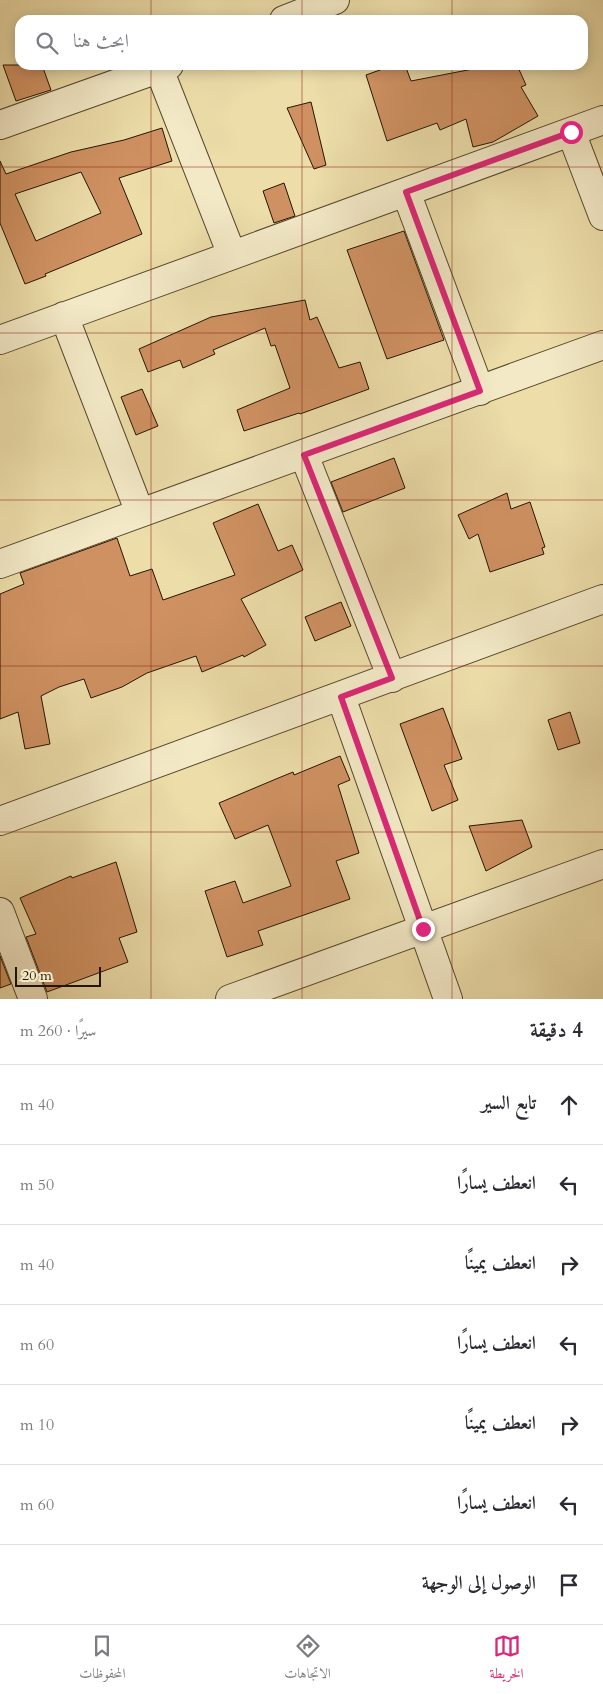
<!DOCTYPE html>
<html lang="ar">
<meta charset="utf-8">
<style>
body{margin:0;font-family:Cardo,Amiri,serif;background:#f7f7f7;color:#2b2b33;direction:rtl}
.scale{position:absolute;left:15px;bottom:12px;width:86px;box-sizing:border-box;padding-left:5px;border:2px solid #241501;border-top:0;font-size:14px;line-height:18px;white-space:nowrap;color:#241501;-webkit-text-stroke:4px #f3e9c7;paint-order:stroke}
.stop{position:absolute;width:15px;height:15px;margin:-11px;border:4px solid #db2777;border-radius:50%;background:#fff}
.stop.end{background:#db2777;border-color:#fff;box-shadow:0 1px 5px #0008}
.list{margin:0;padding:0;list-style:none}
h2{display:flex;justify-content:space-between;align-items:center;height:65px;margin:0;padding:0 20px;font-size:21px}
h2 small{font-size:16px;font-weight:400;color:#7c7c81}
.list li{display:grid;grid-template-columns:32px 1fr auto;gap:15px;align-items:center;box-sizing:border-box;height:80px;padding:0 20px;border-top:1px solid #e1e1e2}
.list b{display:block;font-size:19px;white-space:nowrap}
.list em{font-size:16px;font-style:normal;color:#7c7c81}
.icon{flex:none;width:28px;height:28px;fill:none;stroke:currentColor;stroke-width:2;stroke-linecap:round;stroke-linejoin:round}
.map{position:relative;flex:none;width:603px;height:999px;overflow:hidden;direction:ltr}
.search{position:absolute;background:#fff;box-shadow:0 2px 12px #0003;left:15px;right:15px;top:15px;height:55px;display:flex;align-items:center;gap:12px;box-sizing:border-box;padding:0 18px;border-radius:15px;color:#7c7c81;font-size:19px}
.sheet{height:625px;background:#fff}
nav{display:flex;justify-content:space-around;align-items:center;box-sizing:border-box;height:70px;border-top:1px solid #e1e1e2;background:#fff;font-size:14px;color:#7c7c81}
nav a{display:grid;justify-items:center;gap:2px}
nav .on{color:#db2777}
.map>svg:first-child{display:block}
.building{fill:#cf9162;stroke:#241501;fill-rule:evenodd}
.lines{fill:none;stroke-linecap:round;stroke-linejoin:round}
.minor-casing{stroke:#56472b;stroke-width:30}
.minor{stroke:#f3e9c7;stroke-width:28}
.route{stroke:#db2777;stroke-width:6}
.grid{fill:none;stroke:#8f2418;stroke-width:1;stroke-opacity:0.55}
</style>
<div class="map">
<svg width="603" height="999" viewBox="0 0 603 999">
<rect width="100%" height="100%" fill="#ecdda9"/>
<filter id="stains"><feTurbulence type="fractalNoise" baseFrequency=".004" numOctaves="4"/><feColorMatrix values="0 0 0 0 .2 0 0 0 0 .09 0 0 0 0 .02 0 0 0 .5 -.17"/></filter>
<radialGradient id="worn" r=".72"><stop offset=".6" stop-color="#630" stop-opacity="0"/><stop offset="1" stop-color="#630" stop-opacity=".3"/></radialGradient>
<!-- building -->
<path class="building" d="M3,65H42L51,90L16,101Z
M394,65H405L411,81L473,69L472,65H517L526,85L521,87L538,116L493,142L473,147L466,119L440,130L437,123L387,141L366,75Z
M311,102L326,165L314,169L287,108Z
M162,128L172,161L119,178L142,234L45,274L46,276L25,284L0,223V161L6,174L71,152L124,140ZM81,172L101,213L36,241L15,194Z
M284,183L295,216L274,223L263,191Z
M404,231L444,340L387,359L347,250Z
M305,300L310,320L317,317L339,368L360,362L369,389L300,414L299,413L244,431L237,410L290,388L275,345L271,346L265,328L213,350L215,354L183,368L180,360L148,372L139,349L211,317Z
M142,389L158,426L136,435L121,397Z
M394,458L405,488L343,512L331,482Z
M507,493L511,509L530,502L545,547L542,548L544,554L490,572L478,534L469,539L458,515Z
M258,504L278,551L292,545L303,570L241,599L266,645L244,657L243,655L202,672L196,656L147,673L122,687L91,698L84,679L59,687L41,696L50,744L25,749L18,712L0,719V594L24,584L20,573L117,538L130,576L152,569L163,600L235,575L213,523Z
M341,602L351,626L315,641L305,617Z
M443,708L462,759L444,765L458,800L432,811L400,724Z
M570,712L580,743L558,750L548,720Z
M340,756L350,780L338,785L359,853L336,861L350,899L258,931L263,945L227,957L205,891L235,881L243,903L291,886L268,825L235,839L219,803L276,779L293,772L294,775Z
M522,820L532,847L486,871L469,826Z
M116,862L137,932L119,938L128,962L47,992L26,937L36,934L20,898L71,876L72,878Z
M0,956L11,984L0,988Z"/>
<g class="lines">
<!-- minor casing -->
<g class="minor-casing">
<path id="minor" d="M284,20L335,0
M159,69L232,255
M0,125L169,65
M571,132L603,216
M406,192L480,391
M64,316L140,513
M0,340L603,120
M304,455L392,678
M0,564L603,345
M341,697L448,999
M0,821L603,599
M0,912L33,999
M230,999L603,864"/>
</g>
<!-- minor -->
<use href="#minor" class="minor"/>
</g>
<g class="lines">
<!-- route -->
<path class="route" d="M423,929L341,697L392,678L304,455L480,391L406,192L571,132"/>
</g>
<!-- grid -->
<path class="grid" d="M151,0V20M302,0V20M452,0V20M151,65V999M302,65V999M452,65V999M0,167H603M0,333H603M0,500H603M0,666H603M0,832H603"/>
<rect width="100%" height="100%" filter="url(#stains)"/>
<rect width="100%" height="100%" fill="url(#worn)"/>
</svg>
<div class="scale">20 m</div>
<div class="stop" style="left:571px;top:132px"></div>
<div class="stop end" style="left:423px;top:929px"></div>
<div class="search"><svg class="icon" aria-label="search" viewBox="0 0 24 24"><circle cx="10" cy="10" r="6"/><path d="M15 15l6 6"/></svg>ابحث هنا</div>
</div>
<section class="sheet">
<h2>4 دقيقة<small>سيرًا · 260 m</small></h2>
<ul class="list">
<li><svg class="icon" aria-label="ahead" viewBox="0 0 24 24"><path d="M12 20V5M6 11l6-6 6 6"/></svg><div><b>تابع السير</b></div><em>40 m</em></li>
<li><svg class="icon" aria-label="left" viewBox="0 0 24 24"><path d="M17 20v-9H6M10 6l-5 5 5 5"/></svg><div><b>انعطف يسارًا</b></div><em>50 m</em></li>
<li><svg class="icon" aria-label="right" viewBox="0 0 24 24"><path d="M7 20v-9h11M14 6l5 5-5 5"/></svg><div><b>انعطف يمينًا</b></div><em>40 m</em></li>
<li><svg class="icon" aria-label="left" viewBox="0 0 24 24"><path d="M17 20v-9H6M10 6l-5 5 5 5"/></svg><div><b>انعطف يسارًا</b></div><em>60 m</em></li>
<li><svg class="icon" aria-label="right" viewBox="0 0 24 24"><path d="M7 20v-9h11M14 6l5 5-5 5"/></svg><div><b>انعطف يمينًا</b></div><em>10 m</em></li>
<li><svg class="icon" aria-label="left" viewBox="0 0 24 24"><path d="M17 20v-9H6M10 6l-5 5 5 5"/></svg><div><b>انعطف يسارًا</b></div><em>60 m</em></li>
<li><svg class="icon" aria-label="arrive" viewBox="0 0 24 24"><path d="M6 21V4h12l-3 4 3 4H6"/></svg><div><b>الوصول إلى الوجهة</b></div></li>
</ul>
</section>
<nav>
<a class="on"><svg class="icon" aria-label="map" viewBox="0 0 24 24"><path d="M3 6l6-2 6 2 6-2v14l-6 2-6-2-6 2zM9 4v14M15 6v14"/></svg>الخريطة</a>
<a><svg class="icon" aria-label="directions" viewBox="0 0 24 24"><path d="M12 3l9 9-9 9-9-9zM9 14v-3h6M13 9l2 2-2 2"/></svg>الاتجاهات</a>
<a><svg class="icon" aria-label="saved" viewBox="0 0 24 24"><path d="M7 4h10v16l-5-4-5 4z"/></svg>المحفوظات</a>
</nav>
